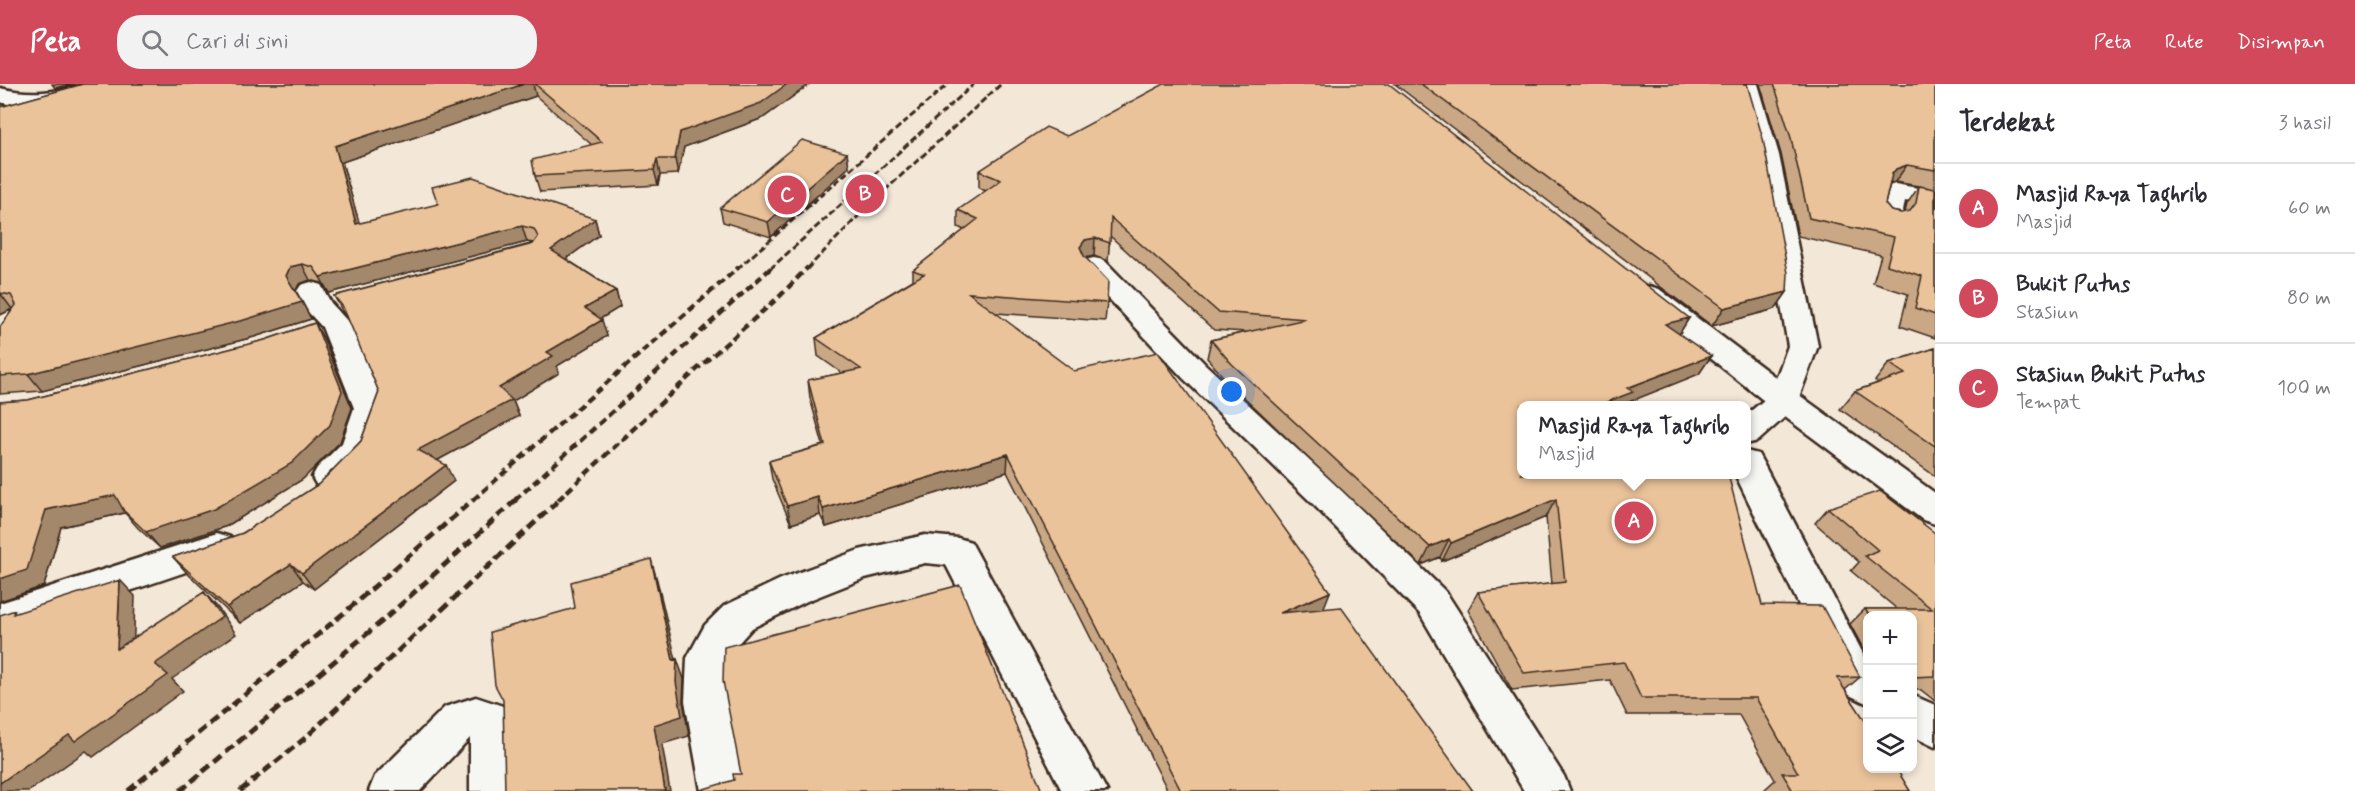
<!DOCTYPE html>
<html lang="id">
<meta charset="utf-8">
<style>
body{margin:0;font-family:Mynerve,sans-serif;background:#f2f2f3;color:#2b2b33}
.controls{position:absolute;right:18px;bottom:18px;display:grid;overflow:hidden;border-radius:12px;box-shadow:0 3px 9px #0003}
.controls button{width:54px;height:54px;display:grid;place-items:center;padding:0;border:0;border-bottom:2px solid #e1e1e2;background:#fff;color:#2b2b33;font:30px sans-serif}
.you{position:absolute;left:1232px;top:308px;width:21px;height:21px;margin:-15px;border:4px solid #fff;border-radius:50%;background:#1a73e8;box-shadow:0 0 0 9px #1a73e833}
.badge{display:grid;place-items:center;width:39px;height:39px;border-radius:50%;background:#d1495b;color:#fff;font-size:20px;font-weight:700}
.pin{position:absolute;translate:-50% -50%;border:3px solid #fff;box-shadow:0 2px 6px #0006}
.popup{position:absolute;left:1517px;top:317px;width:234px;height:78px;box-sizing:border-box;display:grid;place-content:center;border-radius:12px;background:#fff;filter:drop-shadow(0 2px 4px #0005);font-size:20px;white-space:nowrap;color:#7c7c81}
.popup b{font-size:22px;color:#2b2b33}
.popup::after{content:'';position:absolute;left:50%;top:100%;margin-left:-12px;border:12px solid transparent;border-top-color:#fff}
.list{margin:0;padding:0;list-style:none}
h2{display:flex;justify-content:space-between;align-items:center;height:78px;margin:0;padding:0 24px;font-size:26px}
h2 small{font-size:20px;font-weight:400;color:#7c7c81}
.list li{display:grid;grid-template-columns:39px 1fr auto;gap:18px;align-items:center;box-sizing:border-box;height:90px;padding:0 24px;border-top:2px solid #e1e1e2}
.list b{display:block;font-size:22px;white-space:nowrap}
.list p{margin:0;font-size:20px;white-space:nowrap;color:#7c7c81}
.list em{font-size:20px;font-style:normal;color:#7c7c81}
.icon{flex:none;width:33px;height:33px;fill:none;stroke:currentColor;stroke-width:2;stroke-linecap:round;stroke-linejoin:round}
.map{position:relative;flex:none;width:1935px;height:707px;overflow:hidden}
header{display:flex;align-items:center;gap:36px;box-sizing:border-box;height:84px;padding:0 30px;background:#d1495b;color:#fff}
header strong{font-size:28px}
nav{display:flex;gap:33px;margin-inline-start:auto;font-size:21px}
.search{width:420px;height:54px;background:#f2f2f3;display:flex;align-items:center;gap:15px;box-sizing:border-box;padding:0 21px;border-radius:24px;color:#7c7c81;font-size:22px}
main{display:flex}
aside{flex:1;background:#fff}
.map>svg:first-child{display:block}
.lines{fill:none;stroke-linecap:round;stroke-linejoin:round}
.minor-casing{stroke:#3b2a1e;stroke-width:5}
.major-casing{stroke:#3b2a1e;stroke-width:5}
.minor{fill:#f6f6f2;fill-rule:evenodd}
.major{fill:#f6f6f2;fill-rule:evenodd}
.rail-far2{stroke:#3b2a1e;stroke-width:3;stroke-dasharray:7 3;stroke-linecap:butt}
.rail-far1{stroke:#3b2a1e;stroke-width:4.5;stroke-dasharray:8 4.5;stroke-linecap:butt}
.rail{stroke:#3b2a1e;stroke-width:5;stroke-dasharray:10 5;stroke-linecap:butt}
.wall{fill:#caa885;stroke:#3b2a1e;stroke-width:1.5;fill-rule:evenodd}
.shaded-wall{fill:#a4886c;stroke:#3b2a1e;stroke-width:1.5}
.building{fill:#ebc39b;stroke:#3b2a1e;stroke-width:1.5}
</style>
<header>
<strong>Peta</strong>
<div class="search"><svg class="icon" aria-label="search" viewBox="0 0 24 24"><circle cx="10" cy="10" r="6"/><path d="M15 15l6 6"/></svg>Cari di sini</div>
<nav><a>Peta</a><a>Rute</a><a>Disimpan</a></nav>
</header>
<main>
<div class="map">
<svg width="1935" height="707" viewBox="0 0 1935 707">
<rect width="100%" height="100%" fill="#f3e7d8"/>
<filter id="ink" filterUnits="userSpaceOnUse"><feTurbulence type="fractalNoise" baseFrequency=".0167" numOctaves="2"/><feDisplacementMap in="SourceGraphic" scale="12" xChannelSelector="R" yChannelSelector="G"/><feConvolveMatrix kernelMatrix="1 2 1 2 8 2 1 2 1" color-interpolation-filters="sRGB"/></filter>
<g filter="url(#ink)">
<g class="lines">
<!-- minor casing -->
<g class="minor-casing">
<path id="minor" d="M86,0H122L119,5C80,15 40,30 0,18V4C30,12 56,8 86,0Z
M1736,0H1758L1779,71L1818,262L1795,324L1758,357L1746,360V331L1770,311L1788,262L1755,71Z
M1895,100L1935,107V123L1905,117L1901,136L1897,142L1888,144L1879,142L1875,136L1882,108L1886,103Z
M1094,174L1104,176L1205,280L1339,404L1446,508L1564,692L1570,707H1524L1420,530L1315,422L1183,294L1084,188L1080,182L1084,176Z
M311,198L321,201L331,219L350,240L386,324L369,372L341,402L329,406L317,402L312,393L317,384L342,359L354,324L322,243L309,229L297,207L301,201Z
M1746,367L1758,370L1763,379L1868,579V620L1841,607L1735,390H1746Z
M217,449L230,453L235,463L230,473L0,551V519Z
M925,451L958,454L971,458L1107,707H1062L946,481L925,479L865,494L807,517L752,544L733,565L727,575V617L745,707H701L685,617L687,574L705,541L724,522L781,495L859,466Z
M1912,611L1935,621V663L1912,652Z
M476,613L506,623L512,636L514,707H470V654L420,707H369L375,692L445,623Z"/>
</g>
<!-- major casing -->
<g class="major-casing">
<path id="major" d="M1649,202L1659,205L1795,308L1935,409V440L1923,436L1773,324L1639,217L1635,211L1639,205Z"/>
</g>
<!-- minor -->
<use href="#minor" class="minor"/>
<!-- major -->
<use href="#major" class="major"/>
<!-- rail-far2 -->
<path class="rail-far2" d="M737,185L948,0
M770,185L974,0
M807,185L870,120L1001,0"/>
<!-- rail-far1 -->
<path class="rail-far1" d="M473,416L739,183
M515,416L772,183
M558,416L695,287L780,212L808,183"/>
<!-- rail -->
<path class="rail" d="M128,707L344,529L474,415
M180,707L387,533L517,415
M240,707L304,655L560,415"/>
</g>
<!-- wall -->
<path class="wall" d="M83,0H810L763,34L684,63L678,90L660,91L658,101L540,108L535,92L592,61L536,12L342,78L359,139L595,135L599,151L566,175L616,207L620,223L600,235L607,252L557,282L559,289L513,317L519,332L438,376L454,397L314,505L303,497L240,539L187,489L173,473L243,449L319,400L361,357L379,308L349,235L343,228L334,212L534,159L527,158L329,209L322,199L310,196L299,200L295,207L311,235L254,253L42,307L0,310V243L13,225L0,231V23Z
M1395,0H1747L1787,208L1775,225L1712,242Z
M1760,0H1935V254L1900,242L1908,210L1873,199L1881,171L1798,152L1781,70ZM1895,98L1930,104L1919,102L1907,120L1905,128L1901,129L1891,127L1885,120L1890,100Z
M1067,52L1689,234L1679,250L1711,272L1699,290L1626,319L1521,321L1762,521L1860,593L1845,606L1910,707H1765L1764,706L1775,696L1739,631H1627L1610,596L1512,606L1468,526L1478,508L1552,500L1546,433L1442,477L1440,473L1421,481L1228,298L1207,274L1211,256L1246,248L1214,246L1110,152L1108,177L1094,172L1085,173L1107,219L1105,237L996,229L1324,525L1473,707H1168L1007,388L826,443L820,431L791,440L772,395L769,377L823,361L810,314L808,296L842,289L818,272L816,254L913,196V186L964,146L958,143V126L986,107L979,104V87Z
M847,69L849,83L771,153L723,138L720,124Z
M315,239L324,256L352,324L340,358L303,395L227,442L160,464L138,444L125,429L61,443L44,502L0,517V318L28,316L265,256Z
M1935,264V392L1840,325L1855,307L1878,299L1875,297L1889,279Z
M1828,424L1935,449V617L1921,606H1912V531H1868V573L1850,540L1865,525H1897L1851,487L1859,478L1815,439Z"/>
<!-- shaded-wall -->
<path class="shaded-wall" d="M52,0H75L55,4Z
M524,0H533L536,12L342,78L364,156L356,140L335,62Z
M787,0H810L763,34L684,63L678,90L675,75L680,48Z
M847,69L849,83L771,153L768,138Z
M657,75L660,91L658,101L654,86Z
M1907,81L1895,98L1884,102L1896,85Z
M595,135L599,151L556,182L551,166Z
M522,142L527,158L329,209L320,193Z
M1095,154L1094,172L1084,174L1080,163L1085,156Z
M302,180L310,196L299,200L295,208L286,192L290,183Z
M616,207L620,223L590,241L585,224Z
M1787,208L1775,225L1712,242L1724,224Z
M0,209L12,225L0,231Z
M302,218L311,235L254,253L42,307L28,290Z
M1689,234L1678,252L1665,240Z
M602,236L607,252L557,282L559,289L513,317L519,332L427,382L418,366L547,268Z
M315,239L324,256L352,324L340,358L303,395L227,442L160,464L146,448Z
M1711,272L1699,290L1626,319L1625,321H1599L1627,304Z
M1008,370L1007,388L826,443L823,425Z
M446,381L454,397L314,505L302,489Z
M115,411L129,428L61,443L44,502L0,517V495L46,426Z
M818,413L820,431L791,440L787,422Z
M1556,415L1546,433L1442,477L1451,459Z
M1449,455L1440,473L1421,481L1430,463Z
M651,475L657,496L677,580V575L684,595L683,617L689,652L662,660L670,707H665L654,641L676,598L673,576Z
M291,480L303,497L240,539L227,523Z
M120,496L135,512L133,581L117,565Z
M204,508L218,524L236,550L172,595L183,607L93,673L86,667L29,707H0V699L155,580Z
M1330,508L1323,526L1280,529Z"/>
<!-- building -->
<path class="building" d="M83,0H524L335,62L356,140L438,120L432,103L473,93L595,135L551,166L616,207L585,224L602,236L547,268L553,272L499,304L512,316L418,366L446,381L302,489L291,480L227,523L173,473L243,449L319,400L361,357L379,308L343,223L334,212L533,160L538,153L534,145L522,142L320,193L313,183L302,180L290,183L286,192L302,218L244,236L28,290L0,292V243L16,221L11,211L0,209V23Z
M535,0H787L761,19L680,48L675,75H657L654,86L535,92L532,76L602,58Z
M1164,0H1389L1689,234L1665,240L1711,272L1627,304L1633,308L1599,321H1521V390H1728L1762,521L1822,522L1860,593L1837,594L1868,641V684H1896L1910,707H1793L1782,689H1798L1756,614H1641L1624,578L1524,589L1478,508L1565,498L1556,415L1451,459L1449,455L1430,463L1232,280L1211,256L1306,235L1218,228L1111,134L1110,159L1095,154L1085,156L1080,163L1084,172L1108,197L1107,219L969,209L1074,287L1158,268L1330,508L1280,529L1341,523L1473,707H1181L1008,370L823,425L818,413L787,422L769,377L825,361L808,296L861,285L816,254L924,190L913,186L978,135L958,126L1001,96L979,87L1046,43L1067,52Z
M1421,0H1747L1763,55L1788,189L1787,208L1724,224Z
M1774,0H1935V86L1907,81L1896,85L1892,90L1885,120L1891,127L1901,129L1910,127L1916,119L1919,102L1935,105V231L1915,224L1922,192L1887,181L1894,153L1809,134L1791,54Z
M802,56L847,69L768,138L720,124Z
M315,239L342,307L330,341L292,379L214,425L146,448L124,427L115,411L46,426L27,486L0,495V318L28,316L265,256Z
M1935,264V362L1855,307L1905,290L1889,279Z
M1880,407L1935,449V592L1912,593V531H1869L1865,525H1932L1865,472L1878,466L1828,424Z
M651,475L673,576L677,575L676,598L682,632L654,641L665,707H505L503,616L495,601L490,548L575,524L571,498Z
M120,496L117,565L204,508L222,533L155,580L168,591L75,657L69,651L0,699V531L15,526L13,530Z
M960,501L1042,707H697L734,696L733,690H741L723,597L724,563Z"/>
</g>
</svg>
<div class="controls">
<button>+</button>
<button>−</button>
<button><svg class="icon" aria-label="layers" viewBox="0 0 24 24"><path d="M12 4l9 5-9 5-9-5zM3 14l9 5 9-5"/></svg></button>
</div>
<div class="you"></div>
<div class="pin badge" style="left:1634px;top:437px">A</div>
<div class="popup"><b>Masjid Raya Taghrib</b>Masjid</div>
<div class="pin badge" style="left:865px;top:110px">B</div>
<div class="pin badge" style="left:787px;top:111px">C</div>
</div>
<aside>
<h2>Terdekat<small>3 hasil</small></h2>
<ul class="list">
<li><span class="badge">A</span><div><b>Masjid Raya Taghrib</b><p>Masjid</p></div><em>60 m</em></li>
<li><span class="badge">B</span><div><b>Bukit Putus</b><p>Stasiun</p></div><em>80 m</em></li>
<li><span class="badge">C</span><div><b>Stasiun Bukit Putus</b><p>Tempat</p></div><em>100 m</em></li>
</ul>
</aside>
</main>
